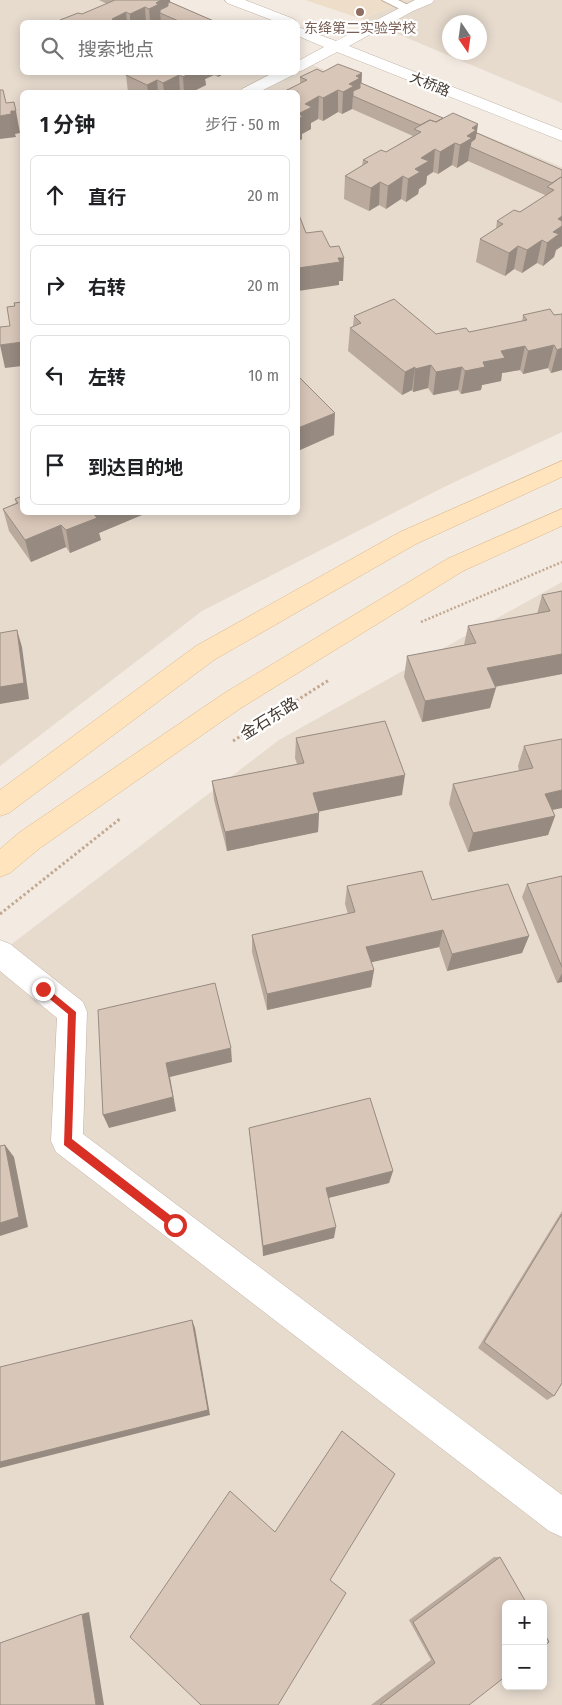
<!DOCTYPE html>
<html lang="zh">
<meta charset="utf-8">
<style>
body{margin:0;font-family:"Fira Sans Condensed","Noto Sans SC",sans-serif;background:#f6f6f6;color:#202124}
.controls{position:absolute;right:15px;bottom:15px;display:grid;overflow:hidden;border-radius:8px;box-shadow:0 2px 12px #0003}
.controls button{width:45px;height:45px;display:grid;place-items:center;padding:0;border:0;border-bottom:1px solid #e0e0e0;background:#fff;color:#202124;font:25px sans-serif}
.compass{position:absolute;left:442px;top:15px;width:45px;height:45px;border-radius:50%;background:#fff;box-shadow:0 2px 12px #0003;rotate:167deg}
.stop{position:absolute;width:15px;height:15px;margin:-11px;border:4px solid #d93025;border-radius:50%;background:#fff}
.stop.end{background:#d93025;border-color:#fff;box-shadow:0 1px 5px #0008}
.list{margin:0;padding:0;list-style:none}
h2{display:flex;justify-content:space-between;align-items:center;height:65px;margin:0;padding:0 20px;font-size:21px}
h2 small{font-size:16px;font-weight:400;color:#757577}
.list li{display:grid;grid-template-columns:32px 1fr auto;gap:15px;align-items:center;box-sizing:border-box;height:80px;margin:0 10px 10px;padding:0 10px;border:1px solid #e0e0e0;border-radius:8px}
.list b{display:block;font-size:19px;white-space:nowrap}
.list em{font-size:16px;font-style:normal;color:#757577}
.icon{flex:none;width:28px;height:28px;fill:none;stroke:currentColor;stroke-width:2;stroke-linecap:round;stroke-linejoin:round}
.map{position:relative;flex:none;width:562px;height:1705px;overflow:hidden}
.search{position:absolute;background:#fff;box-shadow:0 2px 12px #0003;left:20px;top:20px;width:280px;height:55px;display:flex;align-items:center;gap:12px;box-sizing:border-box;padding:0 18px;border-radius:8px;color:#757577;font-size:19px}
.panel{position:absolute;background:#fff;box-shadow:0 2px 12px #0003;left:20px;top:90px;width:280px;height:425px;border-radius:8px}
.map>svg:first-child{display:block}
.residential{fill:#e7dbce;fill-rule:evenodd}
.education{fill:#eeddc9}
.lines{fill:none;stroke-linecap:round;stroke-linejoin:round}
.service-casing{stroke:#c1b3a5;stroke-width:2}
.minor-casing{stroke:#c1b3a5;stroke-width:1}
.secondary-casing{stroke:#dbb98c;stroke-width:1}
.path-far1{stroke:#c2a992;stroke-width:2.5;stroke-dasharray:2 2;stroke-linecap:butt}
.path{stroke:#c2a992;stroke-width:3;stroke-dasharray:2.5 2.5;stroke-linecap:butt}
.service{fill:#fff;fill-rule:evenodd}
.minor{fill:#fff;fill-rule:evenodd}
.secondary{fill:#ffe4be;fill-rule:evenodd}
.wall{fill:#baaa9e}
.shaded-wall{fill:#978b81}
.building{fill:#d8c6b8;stroke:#978b81}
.route{fill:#d93025}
.education-dot{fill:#8d6e63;stroke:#fff;stroke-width:2}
.labels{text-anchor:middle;stroke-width:4.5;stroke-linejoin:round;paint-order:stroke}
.far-education-label{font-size:14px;fill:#785e54;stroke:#fff}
.far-street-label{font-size:14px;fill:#443a31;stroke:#fff}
.street-label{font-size:16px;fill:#443a31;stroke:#fff}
</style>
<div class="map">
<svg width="562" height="1705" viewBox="0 0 562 1705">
<rect width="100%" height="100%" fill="#f3eae1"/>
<!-- residential -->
<path class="residential" d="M0,0H154L209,22H22V72H298V59L562,167V432L444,487L202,611L0,766ZM22,92H298V512H22Z
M409,0H562V103L362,19ZM450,22H480V52H450Z
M562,582V1705H0V953L279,740ZM506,1604H543V1686H506Z"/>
<!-- education -->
<path class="education" d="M305,0H409L362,19Z"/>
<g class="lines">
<!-- service casing -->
<g class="service-casing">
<path id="service" d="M382,0H398L414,8L412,11H404Z"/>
</g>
<!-- minor casing -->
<g class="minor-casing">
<path id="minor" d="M225,0H245L294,19L296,22H277L227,3Z
M415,0H434L432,3L413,11L349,46L562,130V141L337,52L303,70L298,72V61L324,47L298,36V27L336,41Z
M275,72H295L293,75L259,92H240L242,89Z
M0,940L10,944L83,1002L87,1012L83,1134L562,1495V1537L549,1531L56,1152L51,1141L57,1018L0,971Z"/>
</g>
<!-- secondary casing -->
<g class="secondary-casing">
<path id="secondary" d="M562,461V477L416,544L214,660L9,813L0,816V790L196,646L400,532Z
M562,509V526L463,571L241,708L40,848L10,873L0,877V849L20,832L223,694L447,559Z"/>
</g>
<!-- path-far1 -->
<path class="path-far1" d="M421,622L562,562"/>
<!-- path -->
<path class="path" d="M233,741L329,680
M0,914L121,818"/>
<!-- service -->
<use href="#service" class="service"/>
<!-- minor -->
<use href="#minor" class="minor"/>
<!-- secondary -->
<use href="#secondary" class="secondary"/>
</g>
<!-- wall -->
<path class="wall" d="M99,0H170V2L216,22H60V20L82,14L107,4Z
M130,72H227L218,77L214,75L205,79L206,85L196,90V92H128L126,75Z
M323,72L361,83L562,170V246L556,250L554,257L543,266L537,263L522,273L514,269L505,276L476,262L480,239L496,229L497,221L520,212L545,196V195L468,161L457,168L452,165L438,174L433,172L427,176L426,184L419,189L418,194L406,202L401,199L386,209L379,205L369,211L344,199L345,176L362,166L363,160L386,152L413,136L352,109L342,114L338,112L323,121L318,119L311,123V129L302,134V139L298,141V92L300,83V77Z
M562,314V370L551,373L548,368L523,374L520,370L502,373L501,381L482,385L481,390L461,394L458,390L433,395L428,388L413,392L412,390L402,395L348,351L350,328L353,326L354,316L436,334L469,332L522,322L523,315H554Z
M22,496V512H149L99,533L101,540L70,553L66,547L31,562L9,531L3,509L16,503L15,499Z
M562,591V674L495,687L490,708L422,722L404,677L407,656L464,645L468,626L537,614L542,595Z
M296,738L402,795L319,811L318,832L227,851L214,800L212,781L297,764L295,758Z
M524,746L555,816L548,835L468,852L449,804L453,784L519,771L518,766Z
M562,876V982L557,983L522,897L527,884Z
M347,886L432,900L529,936L522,953L447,971L439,947L371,962L374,970L371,987L267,1010L252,952V935L348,914L345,904Z
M249,1128L393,1171L389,1183L328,1198L334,1238L263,1256Z
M562,1211V1383L554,1396L547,1400L478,1348Z
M494,1557H500L469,1705H371L431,1660L409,1620Z"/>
<!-- shaded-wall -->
<path class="shaded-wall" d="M161,0H170L171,15L160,13L161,22H150L149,9L156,3Z
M145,7L146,22H130V14Z
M126,12L127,22H112V19Z
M191,72H214V75L205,79L206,85L196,90V92H184L183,77Z
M218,72H227L218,77Z
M362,73L361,96H353L352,109L342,114L343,92L356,76Z
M179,75L180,92H164L163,83Z
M157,80L158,92H148L147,85Z
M338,90V112L323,121V98Z
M319,96L318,119L311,123V129L302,134V139L298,141V114L305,104Z
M11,111H16L20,133L15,134L16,137L0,139V116Z
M478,124L475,146L470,147L468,161L457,168L460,145L472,128Z
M455,143L452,165L438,174L440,152Z
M435,149L433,172L427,176L426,184L419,189L418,194L406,202L408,179L415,169L421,158Z
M403,176L401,199L386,209L388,186Z
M380,182L379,205L369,211L371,188Z
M562,216V246L556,250L554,257L543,266L547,243L553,232L558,219Z
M542,240L537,263L522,273L527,250Z
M518,246L514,269L505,276L509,253Z
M338,258H344L343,281H339V285L298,291V268Z
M22,342V366L5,368L0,345Z
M554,345L548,368L523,374L528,351Z
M525,346L520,370L502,373L501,381L482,385L481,390L461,394L465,371L483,362L501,351Z
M562,348V370L551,373L557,350Z
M431,365L428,388L413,392L415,369Z
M415,367L412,390L402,395L405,372Z
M462,367L458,390L433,395L436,372Z
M335,413L334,435L298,451V428Z
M92,512H149L99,533L101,540L70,553L66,530Z
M61,525L66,547L31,562L25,540Z
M17,630L22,647L29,699L0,704V687Z
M562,639V674L482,689L487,668Z
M496,688L490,708L422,722L425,701Z
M405,775L402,795L312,813L313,793Z
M562,790V808L538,813L545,794Z
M319,813L318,832L227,851L225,832Z
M555,816L548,835L468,852L473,833Z
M443,930L439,947L364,964L366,947Z
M529,936L522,953L447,971L452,954Z
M374,970L371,987L267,1010V994Z
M562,973V982L557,983Z
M231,1048L232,1062L170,1077L176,1111L109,1128L103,1115L166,1063Z
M5,1145L14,1157L28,1227L0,1236V1223Z
M393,1171L389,1183L324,1199L326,1188Z
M336,1227L334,1238L263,1256V1246Z
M192,1320L195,1328L210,1415L0,1468V1462Z
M89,1612L104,1705H96L82,1614Z"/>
<!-- building -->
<path class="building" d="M115,0H161L156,3L159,4L149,9L145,7L130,14L126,12L112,19L117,21L115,22H64L60,20L78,13L82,14Z
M170,2L216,22H181L160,13V10L168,6V3Z
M338,64L362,73L356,76L360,78L349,84L354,86L343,92L338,90L323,98L319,96L305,104L312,107L298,114L303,116L298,119V92H283L307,80L300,77L317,69L323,72Z
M130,72H192L183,77L179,75L163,83L157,80L147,85L126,75Z
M360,83H361L443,118L436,122L430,120L420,125L353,96V91L360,88Z
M0,90H3L6,103L14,102L16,111H11V114L0,116Z
M453,113L478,124L472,128L476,130L467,136L472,138L460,145L455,143L440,152L435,149L421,158L429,161L415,169L420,172L408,179L403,176L388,186L380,182L371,188L345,176L368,162L363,160L381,150L386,152L421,132L414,129L430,120L436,122Z
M477,133L562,170V178L561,177L552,183L470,147L471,142L475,139L476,134Z
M561,177L562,178V216L558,219L562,221V226L553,232L559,234L547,243L542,240L527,250L518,246L509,253L480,239L503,224L497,221L514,210L520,212L554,190L547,187Z
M299,215L306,233L322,231L330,247L339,246L344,258H338L340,262L298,268V216Z
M394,299L436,334L466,328L469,332L527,320L523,315L550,309L554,315L562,314V348L557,350L554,345L528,351L525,346L501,351L505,358L483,362L485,367L465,371L462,367L436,372L431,365L415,369V367L405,372L350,328L361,323L354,316Z
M22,302V342L0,345V327L10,326L7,307L15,306L14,303Z
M298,376L335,413L298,428Z
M22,496V512H92L97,518L66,530L61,525L25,540L3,509L18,503L15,499Z
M562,591V654L487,668L496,688L425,701L407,656L476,643L468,626L550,611L542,595Z
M17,630L24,683L0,687V633Z
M385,721L405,775L313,793L319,813L225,832L212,781L304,763L296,738Z
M562,739V790L545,794L555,816L473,833L453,784L533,768L524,746Z
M422,871L432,900L508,884L529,936L452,954L443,930L366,947L374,970L267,994L252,935L355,912L347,886Z
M562,876V967L527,884Z
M215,983L231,1048L166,1063L173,1097L103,1115L98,1010Z
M370,1098L393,1171L326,1188L336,1227L263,1246L249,1128Z
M5,1145L19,1217L0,1223V1146Z
M562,1214V1383L554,1396L484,1342Z
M192,1320L208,1410L0,1462V1367Z
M342,1431L395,1474L330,1580L346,1593L278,1705H201L130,1637L230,1491L275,1532Z
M500,1557L527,1604H506V1676L469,1705H380L435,1663L413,1622Z
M82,1614L96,1705H0V1643Z
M543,1631L549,1642L543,1647Z"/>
<!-- route -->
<path class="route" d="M43,985L76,1012L72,1139L179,1222V1228H172L64,1145L68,1014L40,991L39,989Z"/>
<!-- markers -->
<circle class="education-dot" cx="360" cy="12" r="5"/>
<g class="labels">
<!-- far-education labels -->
<g class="far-education-label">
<text x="360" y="33">东绛第二实验学校</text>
</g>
<!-- far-street labels -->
<g class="far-street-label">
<text transform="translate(430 84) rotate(22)" y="5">大桥路</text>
</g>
<!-- street labels -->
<g class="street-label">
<text transform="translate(269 718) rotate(-32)" y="6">金石东路</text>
</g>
</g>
</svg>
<div class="controls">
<button>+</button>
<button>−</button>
</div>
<svg class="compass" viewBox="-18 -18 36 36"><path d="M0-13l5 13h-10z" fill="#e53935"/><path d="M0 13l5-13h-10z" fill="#757577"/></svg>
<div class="stop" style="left:175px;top:1225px"></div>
<div class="stop end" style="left:43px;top:989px"></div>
<div class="search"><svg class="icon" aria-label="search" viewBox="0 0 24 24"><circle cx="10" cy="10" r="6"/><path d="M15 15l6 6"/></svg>搜索地点</div>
<section class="panel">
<h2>1 分钟<small>步行 · 50 m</small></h2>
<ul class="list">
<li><svg class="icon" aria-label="ahead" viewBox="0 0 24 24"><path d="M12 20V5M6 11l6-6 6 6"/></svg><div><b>直行</b></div><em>20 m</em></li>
<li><svg class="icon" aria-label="right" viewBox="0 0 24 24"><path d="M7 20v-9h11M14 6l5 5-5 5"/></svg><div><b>右转</b></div><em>20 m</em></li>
<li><svg class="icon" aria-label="left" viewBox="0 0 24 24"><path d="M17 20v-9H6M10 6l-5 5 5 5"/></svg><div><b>左转</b></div><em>10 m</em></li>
<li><svg class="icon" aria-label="arrive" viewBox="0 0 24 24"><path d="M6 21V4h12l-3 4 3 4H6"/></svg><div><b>到达目的地</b></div></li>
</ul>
</section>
</div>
